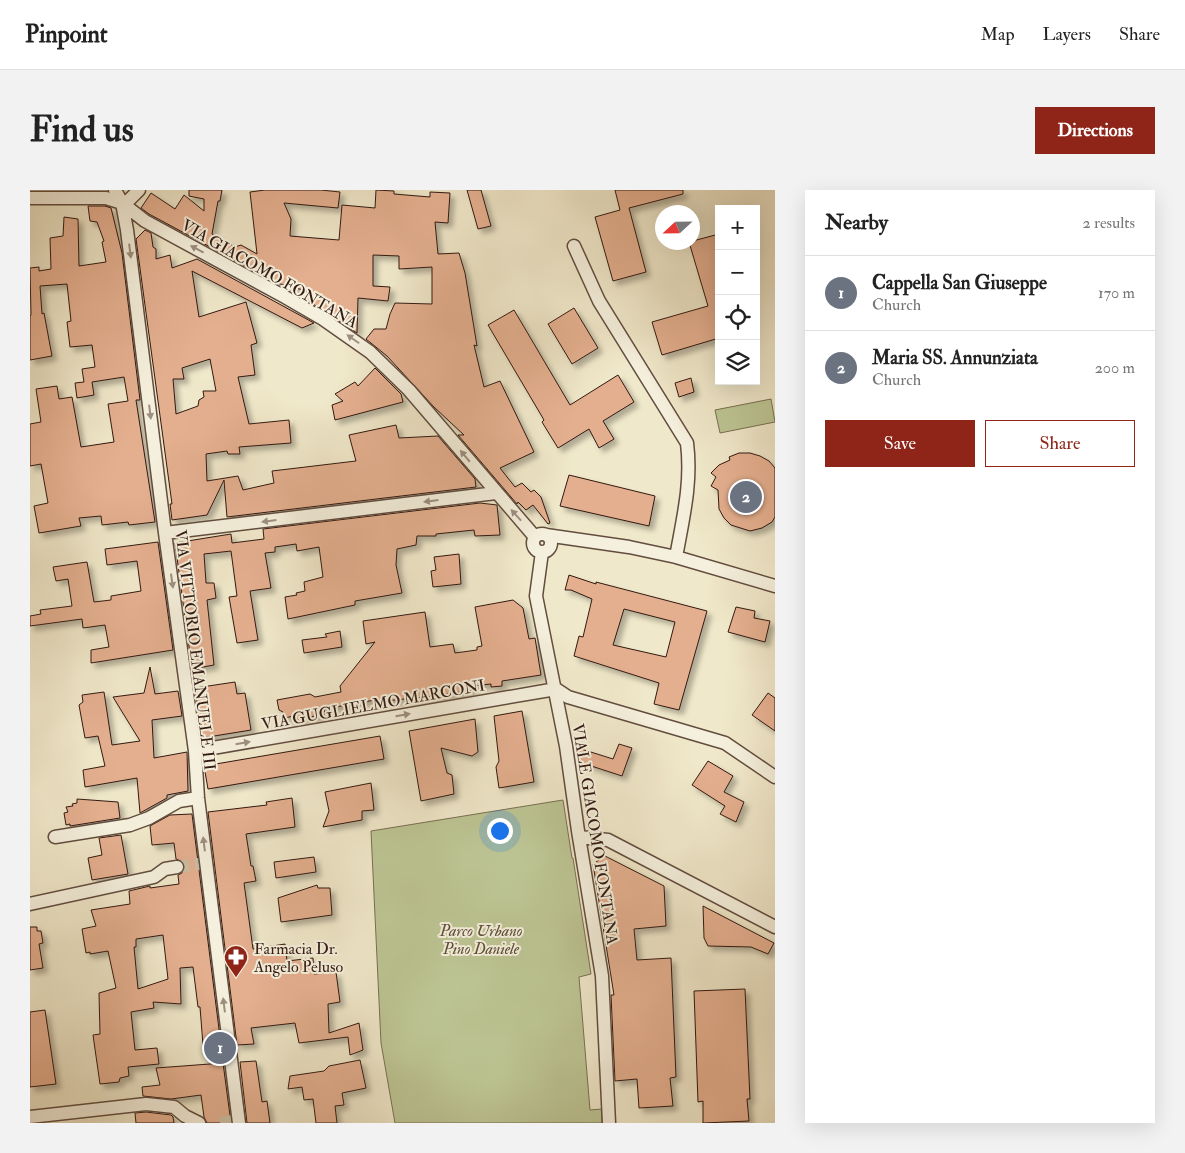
<!DOCTYPE html>
<meta charset="utf-8">
<style>
body{margin:0;font-family:"IM FELL Double Pica",serif;background:#f2f2f2;color:#222}
.controls{position:absolute;right:15px;top:15px;display:grid;overflow:hidden;border-radius:0px;box-shadow:0 5px 20px #0002}
.controls button{width:45px;height:45px;display:grid;place-items:center;padding:0;border:0;border-bottom:1px solid #e0e0e0;background:#fff;color:#222;font:25px sans-serif}
.compass{position:absolute;left:625px;top:15px;width:45px;height:45px;border-radius:50%;background:#fff;box-shadow:0 5px 20px #0002;rotate:248deg}
.you{position:absolute;left:469px;top:640px;width:18px;height:18px;margin:-12px;border:4px solid #fff;border-radius:50%;background:#1a73e8;box-shadow:0 0 0 8px #1a73e833}
.badge{display:grid;place-items:center;width:32px;height:32px;border-radius:50%;background:#8f2418;color:#fff;font-size:16px;font-weight:700}
.pin{position:absolute;translate:-50% -50%;border:2px solid #fff;box-shadow:0 1px 5px #0006}
.list{margin:0;padding:0;list-style:none}
h2{display:flex;justify-content:space-between;align-items:center;height:65px;margin:0;padding:0 20px;font-size:21px}
h2 small{font-size:16px;font-weight:400;color:#767676}
.list li{display:grid;grid-template-columns:32px 1fr auto;gap:15px;align-items:center;box-sizing:border-box;height:75px;padding:0 20px;border-top:1px solid #e0e0e0}
.list b{display:block;font-size:19px;white-space:nowrap}
.list p{margin:0;font-size:16px;white-space:nowrap;color:#767676}
.list em{font-size:16px;font-style:normal;color:#767676}
.actions{display:flex;gap:10px;padding:15px 20px}
.actions a{flex:1;padding:11px 0;border:1px solid #8f2418;border-radius:0px;text-align:center;font-size:18px;color:#8f2418}
.actions .main{background:#8f2418;color:#fff}
.icon{flex:none;width:28px;height:28px;fill:none;stroke:currentColor;stroke-width:2;stroke-linecap:round;stroke-linejoin:round}
.map{position:relative;flex:none;width:745px;height:933px;overflow:hidden;border-radius:0px}
header{display:flex;align-items:center;gap:30px;box-sizing:border-box;height:70px;padding:0 25px;background:#fff;border-bottom:1px solid #e0e0e0}
header strong{font-size:24px}
nav{display:flex;gap:28px;margin-inline-start:auto;font-size:18px}
.intro{display:flex;align-items:center;justify-content:space-between;box-sizing:border-box;height:120px;padding:0 30px}
h1{margin:0;font-size:35px}
.button{padding:12px 22px;border-radius:0px;background:#8f2418;color:#fff;font-size:18px;font-weight:700}
main{display:flex;gap:30px;padding:0 30px}
aside{flex:1;background:#fff;border-radius:0px;box-shadow:0 5px 20px #0002}
.map>svg:first-child{display:block}
.green{fill:#bdc594;stroke:#786f52}
.building{fill:#e4af8f;stroke:#321911;fill-rule:evenodd;filter:url(#shadow)}
.lines{fill:none;stroke-linecap:round;stroke-linejoin:round}
.minor-tunnel{stroke:#cabfa5;stroke-width:12;stroke-dasharray:12 6;stroke-linecap:butt}
.minor-casing{stroke:#624d3f;stroke-width:15}
.minor{stroke:#f5f0dd;stroke-width:12}
.oneway{fill:#9d8f81}
.labels{text-anchor:middle;stroke-width:4;stroke-linejoin:round;paint-order:stroke}
.street-label{font-size:16px;fill:#321911;stroke:#f5f0dd}
.park-label{font-size:16px;font-style:italic;fill:#5c4d38;stroke:#f5f0dd}
.poi-label{font-size:16px;fill:#321911;stroke:#f5f0dd;text-anchor:start}
</style>
<header>
<strong>Pinpoint</strong>
<nav><a>Map</a><a>Layers</a><a>Share</a></nav>
</header>
<div class="intro"><h1>Find us</h1><a class="button">Directions</a></div>
<main>
<div class="map">
<svg width="745" height="933" viewBox="0 0 745 933">
<defs>
<filter id="shadow"><feDropShadow dx="4.5" dy="4.5" stdDeviation="2.5" flood-color="#0004"/></filter>
</defs>
<rect width="100%" height="100%" fill="#f0e8ca"/>
<filter id="stains"><feTurbulence type="fractalNoise" baseFrequency=".004" numOctaves="4"/><feColorMatrix values="0 0 0 0 .2 0 0 0 0 .09 0 0 0 0 .02 0 0 0 .5 -.17"/></filter>
<radialGradient id="worn" r=".72"><stop offset=".6" stop-color="#630" stop-opacity="0"/><stop offset="1" stop-color="#630" stop-opacity=".3"/></radialGradient>
<!-- green -->
<path class="green" d="M741,209L745,232L690,243L685,220Z
M533,610L542,668H543L561,784L549,787L560,920L572,919V933H365L351,853L341,641Z"/>
<!-- building -->
<path class="building" d="M159,0H192L190,11H188L182,44L205,57L211,55L227,64L220,2L235,0H291L310,2L308,18L254,13L261,29L260,46L309,50L312,15L345,18L346,0L364,1V4L400,7V2L420,3L418,33L405,32L408,64L429,63L435,83L447,156L444,155L454,197L470,191L504,262L470,278L485,297L492,293L501,302L504,300L511,307L520,333L518,334L503,315L496,320L488,312L487,314L428,245H434L404,217L357,166L336,149L344,139H356L360,124L365,113L402,114V77L369,79V66L343,65V96L360,97L358,111L328,108L327,143L277,110V101L247,93L119,24L111,18L121,3L145,19L154,5L174,21V9L159,6Z
M437,0H451L461,36L448,39Z
M585,0H653V4L599,18L616,82L583,91L565,27L590,20Z
M58,16H75L81,18L92,63L110,210H106L125,332L99,335L98,332L72,335L71,326L49,328L51,336L9,343L4,316L18,313L11,274L0,276V234L11,232L6,199L27,196L29,209L42,207L51,257L84,252L78,214L98,211L94,187L62,192L64,205L47,208L45,193L54,192L52,179L65,177L62,155L40,157L37,132L41,131L37,94L10,96L12,124L14,123L22,166L0,170V126L1,125L0,78L9,77V81L21,79L20,48L33,46L34,27L48,29L49,76L76,72L72,52L74,51L67,32L60,31Z
M115,40L121,43L123,57L126,59V69L140,65L142,78L167,69L284,133L272,138L162,81L169,127L216,112L227,153L221,155L225,185L208,187L219,234L259,230L261,253L209,257L210,264H198L197,261L176,264L177,291L208,286L213,300L244,293L242,281L326,271L319,245L366,235L369,248L408,246L445,289L446,297L197,327L194,290L177,325L142,330L140,314H142L106,49ZM180,169L186,201H173L174,207L169,210L168,216L146,224L143,189H154L152,178Z
M689,44V148L632,165L622,132L678,116L659,52Z
M544,118L568,158L542,174L518,134Z
M484,120L540,215L588,185L604,212L573,231L584,249L569,258L559,239L528,258L512,232L514,230L458,135Z
M345,178L371,204L373,212L305,230L302,215L313,211L305,204L325,192L328,196Z
M661,188L664,202L649,207L645,193Z
M709,263H720L730,266L739,271L745,278V327L742,332L732,338L720,341L701,335L694,328L689,319L688,300L681,296L686,287L681,283L689,275L700,270L699,267Z
M539,285L625,306L619,336L530,316Z
M450,313L467,315L470,345L445,346L444,340L406,344V346H387L386,355L367,359L366,375L372,403L325,411V415L258,429L255,407L267,405L266,403L275,401L274,392L293,387L289,357L267,361L266,354L245,357V362L235,363L241,398L220,401L228,450L207,453L199,407L207,406L201,361L174,364L176,393H184L186,408L177,410L184,475L162,479L145,353L201,344L202,353L234,349L233,339Z
M128,352L143,460L61,473V460L79,457L75,435L53,438L52,429L0,436V426L11,424L10,420L42,416L38,389L26,391L23,377L57,372L64,412L81,410V406L111,401L107,371L77,375L75,359Z
M429,364L431,394L403,397L401,381L406,380L404,367Z
M539,385L566,394V392L677,421L649,520L624,514L629,493L544,466L549,446L553,447L562,409L541,400H535ZM594,419L645,432L636,467L583,455Z
M483,410L493,418L499,449L505,448L511,485L472,491V496L461,497V494L442,496V500L412,505L346,512L345,510L294,519L295,524L263,530V526L255,528L253,522L249,520L247,510L280,504L285,507L311,502L310,496L345,452L336,454L333,431L395,422L400,457L423,454L425,463L447,460V457L452,456L445,417Z
M706,417L725,421L724,428L740,431L735,452L698,442Z
M310,441L312,457L274,463L272,450L297,447L295,444Z
M120,477L125,504L148,501L152,526L122,530L124,568L157,562L158,601L137,605V608L110,623L107,588L55,597L53,580L75,576L68,546L55,548L49,515L53,512L52,505L74,502L82,555L110,551L83,507L114,503Z
M205,492L207,504L215,503L221,540L172,548L165,498Z
M738,503L745,508V541L722,525Z
M492,521L504,592L469,598L466,577L469,571L464,526Z
M445,529L448,562L442,566L411,558L417,583L422,585L424,604L391,611L379,541Z
M350,546L354,569L178,599L174,576Z
M589,554L602,558L592,586L549,572L548,558L583,569Z
M678,571L703,586L694,602L714,612L706,632L690,624L695,616L662,595Z
M341,593L344,620L332,621V630L293,637L299,621L295,602Z
M262,608L265,637L216,644L221,676H223L226,691L214,693L223,759L255,754L257,771L283,768L284,784L306,782L310,812L298,814L299,843L329,833L333,860L320,865L318,847L269,853L265,833L221,838L224,854L207,855L178,622L237,615L236,612Z
M47,609L88,612L90,628L40,636V634L36,635L34,623L38,622L36,617L43,616L42,614L47,613Z
M162,624L191,855H173L170,817H168L163,777L150,778L151,814L123,812L124,818L101,822L105,860L127,858L129,874L98,877L99,886L90,888L89,892L70,894L63,845L70,844L69,803L86,798L78,761L60,764V762L56,763L52,739L66,736L61,720L100,714L99,701L120,696V698L149,694L148,685L152,683L155,676L153,672L146,669L144,653L122,655L120,636L140,625ZM133,745L138,789L108,799L104,757H106V749Z
M91,645L98,684L62,690L58,668L72,665L69,648Z
M575,666L634,696L636,736L604,739L607,770L641,768L646,887L640,888L643,916L609,918L607,889L585,891L581,805H584L563,674Z
M284,667L286,682L246,688L244,672Z
M287,695L288,698H300L302,725L251,732L248,708Z
M673,716L744,753L738,764L721,757L678,756L674,748Z
M0,737H7V741H11L13,753L9,754L13,778L0,780Z
M715,799L720,909H717L719,931L673,933V911L668,912L664,801Z
M15,820L26,894L0,897V822Z
M330,870L336,898L312,903L314,915L305,916L307,933H286L283,909L274,910L272,897L258,899L260,886L294,881L299,876Z
M226,871L232,912L237,911L240,933H217L210,872Z
M193,873L201,933H177L174,927L171,905L141,909L113,906L112,897L130,895L126,878Z
M116,922L141,925L143,927L144,933H106L105,923Z"/>
<g class="lines">
<!-- minor-tunnel -->
<path class="minor-tunnel" d="M147,677L169,674
M190,933L203,931"/>
<!-- minor casing -->
<g class="minor-casing">
<path id="minor" d="M85,0L92,13L97,40L135,343L165,561L168,608L209,933
M0,8H76L92,13L115,31L255,107L293,129L340,162L379,200L505,347
M92,13L98,11L109,0
M544,56L569,111L657,253C662,293 653,328 646,367
M135,343L466,303
M503 353a9 9 0 1 1 18 0a9 9 0 1 1-18 0Z
M516,345L599,357L646,367L745,396
M512,362L506,406L536,556L548,641L572,786L579,933
M526,499L538,507L695,553L745,587
M165,561L526,499
M25,647L100,635L119,628L149,611L168,608
M549,647L578,650L745,737
M0,714L124,687L135,679L147,677
M0,927L116,914L144,917L155,926L169,933"/>
</g>
<!-- minor -->
<use href="#minor" class="minor"/>
</g>
<!-- one-way arrows -->
<defs><path id="oneway-solid" d="M-6-.8H1V-3.2L6.5 0L1 3.2V.8H-6Z" transform="scale(1.25)"/></defs>
<g class="oneway">
<use href="#oneway-solid" transform="translate(167 59) rotate(-152)"/>
<use href="#oneway-solid" transform="translate(100 61) rotate(83)"/>
<use href="#oneway-solid" transform="translate(323 149) rotate(-145)"/>
<use href="#oneway-solid" transform="translate(120 222) rotate(83)"/>
<use href="#oneway-solid" transform="translate(435 266) rotate(-130)"/>
<use href="#oneway-solid" transform="translate(401 311) rotate(173)"/>
<use href="#oneway-solid" transform="translate(486 325) rotate(-132)"/>
<use href="#oneway-solid" transform="translate(239 331) rotate(173)"/>
<use href="#oneway-solid" transform="translate(142 391) rotate(82)"/>
<use href="#oneway-solid" transform="translate(373 525) rotate(-10)"/>
<use href="#oneway-solid" transform="translate(213 553) rotate(-10)"/>
<use href="#oneway-solid" transform="translate(174 654) rotate(-97)"/>
<use href="#oneway-solid" transform="translate(194 815) rotate(-97)"/>
</g>
<!-- icons -->
<defs>
<g id="pharmacy-pin" transform="scale(1.25)"><path d="M0 17L-7.5 6A9.5 9.5 0 1 1 7.5 6Z" fill="#8f2418" stroke="#f5f0dd"/><path d="M-2-6h4v4h4v4h-4v4h-4v-4h-4v-4h4Z" fill="#fff"/></g>
</defs>
<g fill-rule="evenodd">
<use href="#pharmacy-pin" x="206" y="767"/>
</g>
<g class="labels">
<!-- street labels -->
<g class="street-label">
<text transform="translate(240 83) rotate(30)" y="6">VIA GIACOMO FONTANA</text>
<text transform="translate(166 460) rotate(83)" y="6">VIA VITTORIO EMANUELE III</text>
<text transform="translate(343 514) rotate(-10)" y="6">VIA GUGLIELMO MARCONI</text>
<text transform="translate(566 644) rotate(81)" y="6">VIALE GIACOMO FONTANA</text>
</g>
<!-- park labels -->
<g class="park-label">
<text x="451" y="746">Parco Urbano<tspan x="451" dy="18">Pino Daniele</tspan></text>
</g>
<!-- poi labels -->
<g class="poi-label">
<text x="224" y="764">Farmacia Dr.<tspan x="224" dy="18">Angelo Peluso</tspan></text>
</g>
</g>
<rect width="100%" height="100%" filter="url(#stains)"/>
<rect width="100%" height="100%" fill="url(#worn)"/>
</svg>
<div class="controls">
<button>+</button>
<button>−</button>
<button><svg class="icon" aria-label="locate" viewBox="0 0 24 24"><circle cx="12" cy="12" r="6"/><path d="M12 2v4M12 18v4M2 12h4M18 12h4"/></svg></button>
<button><svg class="icon" aria-label="layers" viewBox="0 0 24 24"><path d="M12 4l9 5-9 5-9-5zM3 14l9 5 9-5"/></svg></button>
</div>
<svg class="compass" viewBox="-18 -18 36 36"><path d="M0-13l5 13h-10z" fill="#e53935"/><path d="M0 13l5-13h-10z" fill="#767676"/></svg>
<div class="you"></div>
<div class="pin badge" style="left:190px;top:858px;background:#6b7280">1</div>
<div class="pin badge" style="left:716px;top:307px;background:#6b7280">2</div>
</div>
<aside>
<h2>Nearby<small>2 results</small></h2>
<ul class="list">
<li><span class="badge" style="background:#6b7280">1</span><div><b>Cappella San Giuseppe</b><p>Church</p></div><em>170 m</em></li>
<li><span class="badge" style="background:#6b7280">2</span><div><b>Maria SS. Annunziata</b><p>Church</p></div><em>200 m</em></li>
</ul>
<div class="actions"><a class="main">Save</a><a>Share</a></div>
</aside>
</main>
